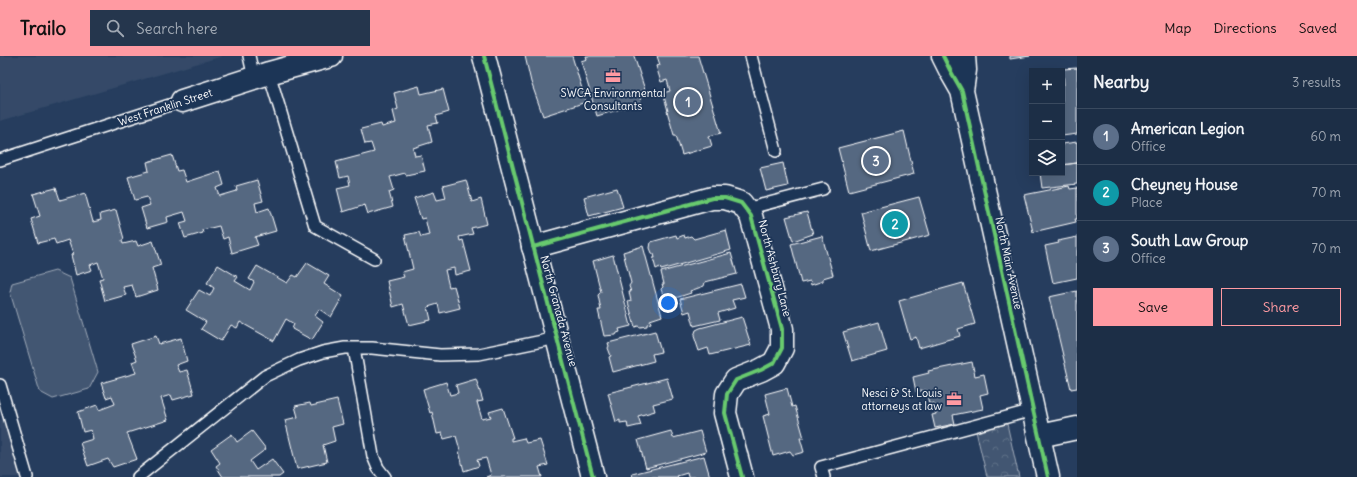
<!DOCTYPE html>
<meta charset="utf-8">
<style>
body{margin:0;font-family:Delius,sans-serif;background:#25364d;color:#f1f3f6}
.controls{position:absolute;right:12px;top:12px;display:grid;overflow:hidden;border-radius:0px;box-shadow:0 4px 16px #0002}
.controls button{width:36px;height:36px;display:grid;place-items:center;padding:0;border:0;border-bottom:1px solid #3a4a5f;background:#1c2e46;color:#f1f3f6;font:20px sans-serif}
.you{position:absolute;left:668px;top:247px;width:14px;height:14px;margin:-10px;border:3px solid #fff;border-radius:50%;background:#1a73e8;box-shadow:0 0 0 6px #1a73e833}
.badge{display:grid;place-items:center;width:26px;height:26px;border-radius:50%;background:#ff9aa2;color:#fff;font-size:13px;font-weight:700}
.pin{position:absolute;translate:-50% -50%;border:2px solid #fff;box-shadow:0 1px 4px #0006}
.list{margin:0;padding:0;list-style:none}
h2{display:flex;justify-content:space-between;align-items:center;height:52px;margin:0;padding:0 16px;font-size:17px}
h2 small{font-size:13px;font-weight:400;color:#a0a8b3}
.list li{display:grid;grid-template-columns:26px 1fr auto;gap:12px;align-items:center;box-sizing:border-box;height:56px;padding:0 16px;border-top:1px solid #3a4a5f}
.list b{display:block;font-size:15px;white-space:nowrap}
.list p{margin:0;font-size:13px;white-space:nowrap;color:#a0a8b3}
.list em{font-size:13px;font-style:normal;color:#a0a8b3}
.actions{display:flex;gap:8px;padding:12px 16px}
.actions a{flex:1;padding:9px 0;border:1px solid #ff9aa2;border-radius:0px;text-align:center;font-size:14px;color:#ff9aa2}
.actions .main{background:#ff9aa2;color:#111}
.icon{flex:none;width:22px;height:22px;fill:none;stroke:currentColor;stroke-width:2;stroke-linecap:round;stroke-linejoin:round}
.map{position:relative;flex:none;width:1077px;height:421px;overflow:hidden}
header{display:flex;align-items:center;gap:24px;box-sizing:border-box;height:56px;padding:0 20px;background:#ff9aa2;color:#111}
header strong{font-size:19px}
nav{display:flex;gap:22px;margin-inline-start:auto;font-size:14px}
.search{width:280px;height:36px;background:#25364d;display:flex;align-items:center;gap:10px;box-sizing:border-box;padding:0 14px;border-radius:0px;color:#a0a8b3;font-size:15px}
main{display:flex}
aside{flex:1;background:#1c2e46}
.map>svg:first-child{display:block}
.built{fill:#344a68}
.forest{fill:url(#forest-crowns);stroke:#a0aab8}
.pitch{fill:#425672;stroke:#a0aab8}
.building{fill:#556781;stroke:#fff}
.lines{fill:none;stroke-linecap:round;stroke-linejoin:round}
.lane-casing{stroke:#fff;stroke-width:14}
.street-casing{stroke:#fff;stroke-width:25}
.secondary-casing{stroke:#fff;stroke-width:25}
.lane{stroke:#1d3557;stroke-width:11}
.street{stroke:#1d3557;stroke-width:22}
.secondary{stroke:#1d3557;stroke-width:22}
.cycleway-casing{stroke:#1d3557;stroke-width:6}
.cycleway{stroke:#67ca6e;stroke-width:4}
.labels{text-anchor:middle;stroke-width:3.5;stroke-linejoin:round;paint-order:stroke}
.poi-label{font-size:11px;fill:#fff;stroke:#1d3557}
.street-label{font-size:11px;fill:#fff;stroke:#1d3557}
</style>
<header>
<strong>Trailo</strong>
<div class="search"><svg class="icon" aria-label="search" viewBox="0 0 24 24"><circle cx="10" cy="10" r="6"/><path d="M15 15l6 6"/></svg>Search here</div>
<nav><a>Map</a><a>Directions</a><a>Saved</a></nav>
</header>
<main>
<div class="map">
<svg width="1077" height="421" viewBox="0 0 1077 421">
<defs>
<pattern id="forest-crowns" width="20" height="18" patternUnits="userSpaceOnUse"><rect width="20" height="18" fill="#425672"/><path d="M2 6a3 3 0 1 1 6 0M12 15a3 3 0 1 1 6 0" fill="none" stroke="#5e6f87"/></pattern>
</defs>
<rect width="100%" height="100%" fill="#263d5e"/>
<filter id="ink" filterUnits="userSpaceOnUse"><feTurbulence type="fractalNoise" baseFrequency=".025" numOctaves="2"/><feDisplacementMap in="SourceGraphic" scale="8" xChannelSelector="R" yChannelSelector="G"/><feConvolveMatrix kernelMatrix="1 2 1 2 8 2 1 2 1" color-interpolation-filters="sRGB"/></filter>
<g filter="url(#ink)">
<!-- built -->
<path class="built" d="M0,0H223L0,65Z
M10,362L27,421H0V364Z"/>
<!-- forest -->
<path class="forest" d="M1007,368L1019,421H987L976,375Z"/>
<!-- pitch -->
<path class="pitch" d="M55,215L70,222L98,316L89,333L53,343L40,336L10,236L12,227Z"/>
<!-- building -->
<path class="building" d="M525,0H572L586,46L543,60L531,26Z
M586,0H634L645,34L639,36L641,47L597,60L581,5L587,3Z
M657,0H698L721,77L709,80L712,90L682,99L676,79H674L667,55H668L663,37L670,35L667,24L661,26L656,10L660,9Z
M1010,0H1030L1010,3Z
M1077,12V78L1062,80V29H1064L1063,13Z
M419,30L421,38L443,33L449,56L436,60L438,67L428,69L432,86L413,92L415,100L421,99L425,115L406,119L405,117L390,121L394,134L389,136L393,151L368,158L365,149L343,156L337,132L350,129L348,120L340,122L336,106L374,96L371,87L365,88L361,73L381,68L382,71L396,67L393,55L398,53L394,37Z
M904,75L914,118L849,135L838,92Z
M1077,86V107L1062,109V88Z
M172,99L177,115L182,114L186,126L220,115L224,129L217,132L220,140L237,135L236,130L257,124L263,145L255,147L257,156L269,152L276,175L255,181L258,189L232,197L228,181L223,183L219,170L202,174L203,177L185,182L180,167L187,165L184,156L167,161L168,166L147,172L141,152L150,149L147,141L135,144L128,121L149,115L147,106Z
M783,107L788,130L766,135L760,112Z
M1077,107V128L1042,132L1040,117H1062V109Z
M466,124L472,146L481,143L487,168L471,172L473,178L459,181L460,185L463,184L471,215L455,219L454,212L445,214L449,231L454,230L460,252L440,257L438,248L428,251L431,264L409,269L403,248L393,251L387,225L404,221L402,216L413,213L405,179L419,176L421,181L429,179L425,162L421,163L414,142L434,136L437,144L446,142L443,130Z
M1069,130L1070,133L1077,132V163H1075L1076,166L1033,176L1024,139Z
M56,132L60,144L85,137L93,166L101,164L100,158L116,154L124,183L122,184L123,188L136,185L138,190L153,185L161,209L152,212L158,234L136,241L132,229L123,231L126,239L105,245L99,223L103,222L98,206L90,209L92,214L76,219L71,199L73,198L68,184L56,188L54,183L38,187L31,163L40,160L33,138Z
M617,132L623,151L589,160L584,141Z
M919,141L930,179L871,195L861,156Z
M807,156L813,178L793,185L786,161Z
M726,174L731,194L661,214L660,211L656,213L653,202H655L654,198L652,197L650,192L651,186L676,179L677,182L684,179L685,182L691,180L694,183Z
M822,180L833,219L823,222V225L811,229L810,225L801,227L791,188Z
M1077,181V222L1053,227L1045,190L1059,187L1058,185Z
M643,190L662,260L650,264L651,267L647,268V270L640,271L638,270L635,271L628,246L631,245L629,236H631L629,230L631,227L623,196Z
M731,197L737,218L705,226L704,230L690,235L691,237L666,245L665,240L663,239L661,233L663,231L662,228H664L661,216Z
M613,199L631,270L619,273L620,276L617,277L616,279L604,280L598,254H601L598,239L601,236L593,205Z
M307,207L329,220L324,228L343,240L331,261L319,253L315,260L323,266L312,284L292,273L294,268L286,263L274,285L240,266L237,272L231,269L221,285L201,273L206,266L186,254L199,234L210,240L214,232L207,227L218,209L238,221L235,225L250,234L254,226L249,223L257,210L287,227L293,219L297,221Z
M963,227L975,268L958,273L960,280L919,292L916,281L910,283L899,245Z
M741,228L745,241L732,244L735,252L718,257L720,264L694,270L690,255L684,257L680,243Z
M1077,235V332L1071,333L1049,241Z
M742,261L751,289L710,299L708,292L699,295L694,280L696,274L700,272Z
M879,266L887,295L852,305L843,276Z
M655,275L661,296L652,298L654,305L613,316L609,301L611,300L608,292L609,290L608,287Z
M156,280L159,288L181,282L187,305L176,309L179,316L187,314L194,338L173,344L171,339L161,342L168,364L127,377L137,403L113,411L108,403L88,410L80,387L93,383L91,374L83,376L78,356L97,349L99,354L115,348L112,340L106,342L101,327L136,317L132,306L137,304L131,288Z
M972,306L975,320L984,318L988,337L980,339L983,353L953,359L955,368L935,372L932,359L936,358L934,347L929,348L926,334L916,336L913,321L929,317L928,315Z
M667,322L673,343L653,348L655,355L638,360L641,369L628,372L627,366L620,367V364L616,366L608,337Z
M476,323L483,345L477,346L482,363L491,361L489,356L503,352L513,382H511V385L524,382L526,387L540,384L548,409L539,411L542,421H486L491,419L486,402L477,404L479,410L464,415L459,395L460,394L456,380L444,383L442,377L437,378L432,356L430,357L423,333L446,326L450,339L458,337L456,329Z
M787,332L792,351L795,350L804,382H800L804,396L793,399L790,395L773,400L763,360L770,358L765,338Z
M337,344L343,368L332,371L335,385L323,389L327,406L297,413L285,364L298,361L295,350L310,347L311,350Z
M252,375L266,393L250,405L256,414L272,403L283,418L279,421H223L216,410L220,407L211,393L232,378L237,386Z
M671,375L673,382L700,375L706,396L646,412L638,384Z
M704,400L710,421H688L687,417L677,420L678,421H633L632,418Z"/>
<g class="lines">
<!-- lane casing -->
<g class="lane-casing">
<path id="lane" d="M249,0L254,22
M751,0L776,95
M269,17L315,170L374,203
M0,104L182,45
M746,153L823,133
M354,292L373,400L378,412L385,421
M0,329L27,421
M138,421L265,320L299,304L323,296L345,292H372L440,299L479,298L557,282
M824,421L821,411L1033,354"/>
</g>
<!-- street casing -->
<g class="street-casing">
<path id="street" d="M943,0L950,14L962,35L1048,421
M962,35L965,14L964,0
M182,45L269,17L331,0
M533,191L712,142H725L741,147L751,160L782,273V292L774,307L761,314L736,324L727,338L725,357L742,421
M1039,380L1077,372"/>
</g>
<!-- secondary casing -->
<g class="secondary-casing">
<path id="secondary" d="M484,0L593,421"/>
</g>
<!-- lane -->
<use href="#lane" class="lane"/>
<!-- street -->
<use href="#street" class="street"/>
<!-- secondary -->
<use href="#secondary" class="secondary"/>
<!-- cycleway casing -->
<g class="cycleway-casing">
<path id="cycleway" d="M484,0L593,421
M943,0L950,14L962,35L1048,421
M533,191L712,142H725L741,147L751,160L782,273V292L774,307L761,314L736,324L727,338L725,357L742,421"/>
</g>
<!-- cycleway -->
<use href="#cycleway" class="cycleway"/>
</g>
</g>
<!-- icons -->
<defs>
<g id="office-bare" transform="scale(1.2)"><path d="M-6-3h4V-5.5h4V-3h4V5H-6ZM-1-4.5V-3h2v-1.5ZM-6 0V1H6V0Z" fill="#ff9aa2" stroke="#1d3557" stroke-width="2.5" paint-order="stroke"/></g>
</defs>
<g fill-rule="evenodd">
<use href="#office-bare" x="613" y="20"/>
<use href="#office-bare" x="954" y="343"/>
</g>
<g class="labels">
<!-- poi labels -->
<g class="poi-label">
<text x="613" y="41">SWCA Environmental<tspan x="613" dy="13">Consultants</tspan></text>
<text x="942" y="341" text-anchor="end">Nesci &amp; St. Louis<tspan x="942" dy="13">attorneys at law</tspan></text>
</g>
<!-- street labels -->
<g class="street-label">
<text transform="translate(165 51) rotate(-18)" y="4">West Franklin Street</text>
<text transform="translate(1009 207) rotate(78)" y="4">North Main Avenue</text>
<text transform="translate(775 212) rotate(75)" y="4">North Ashbury Lane</text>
<text transform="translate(559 255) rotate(75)" y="4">North Granada Avenue</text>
</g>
</g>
</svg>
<div class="controls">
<button>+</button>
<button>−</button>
<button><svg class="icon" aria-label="layers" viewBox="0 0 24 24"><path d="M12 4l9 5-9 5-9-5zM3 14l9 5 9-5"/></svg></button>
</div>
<div class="you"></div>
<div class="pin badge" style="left:688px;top:46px;background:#5c6f8a">1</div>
<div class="pin badge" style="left:895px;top:168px;background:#0f9aa8">2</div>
<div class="pin badge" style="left:876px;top:105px;background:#5c6f8a">3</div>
</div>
<aside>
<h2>Nearby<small>3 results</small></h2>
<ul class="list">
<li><span class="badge" style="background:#5c6f8a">1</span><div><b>American Legion</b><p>Office</p></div><em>60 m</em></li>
<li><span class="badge" style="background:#0f9aa8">2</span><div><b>Cheyney House</b><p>Place</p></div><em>70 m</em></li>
<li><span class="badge" style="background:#5c6f8a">3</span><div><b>South Law Group</b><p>Office</p></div><em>70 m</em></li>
</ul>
<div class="actions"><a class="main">Save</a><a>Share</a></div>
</aside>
</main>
